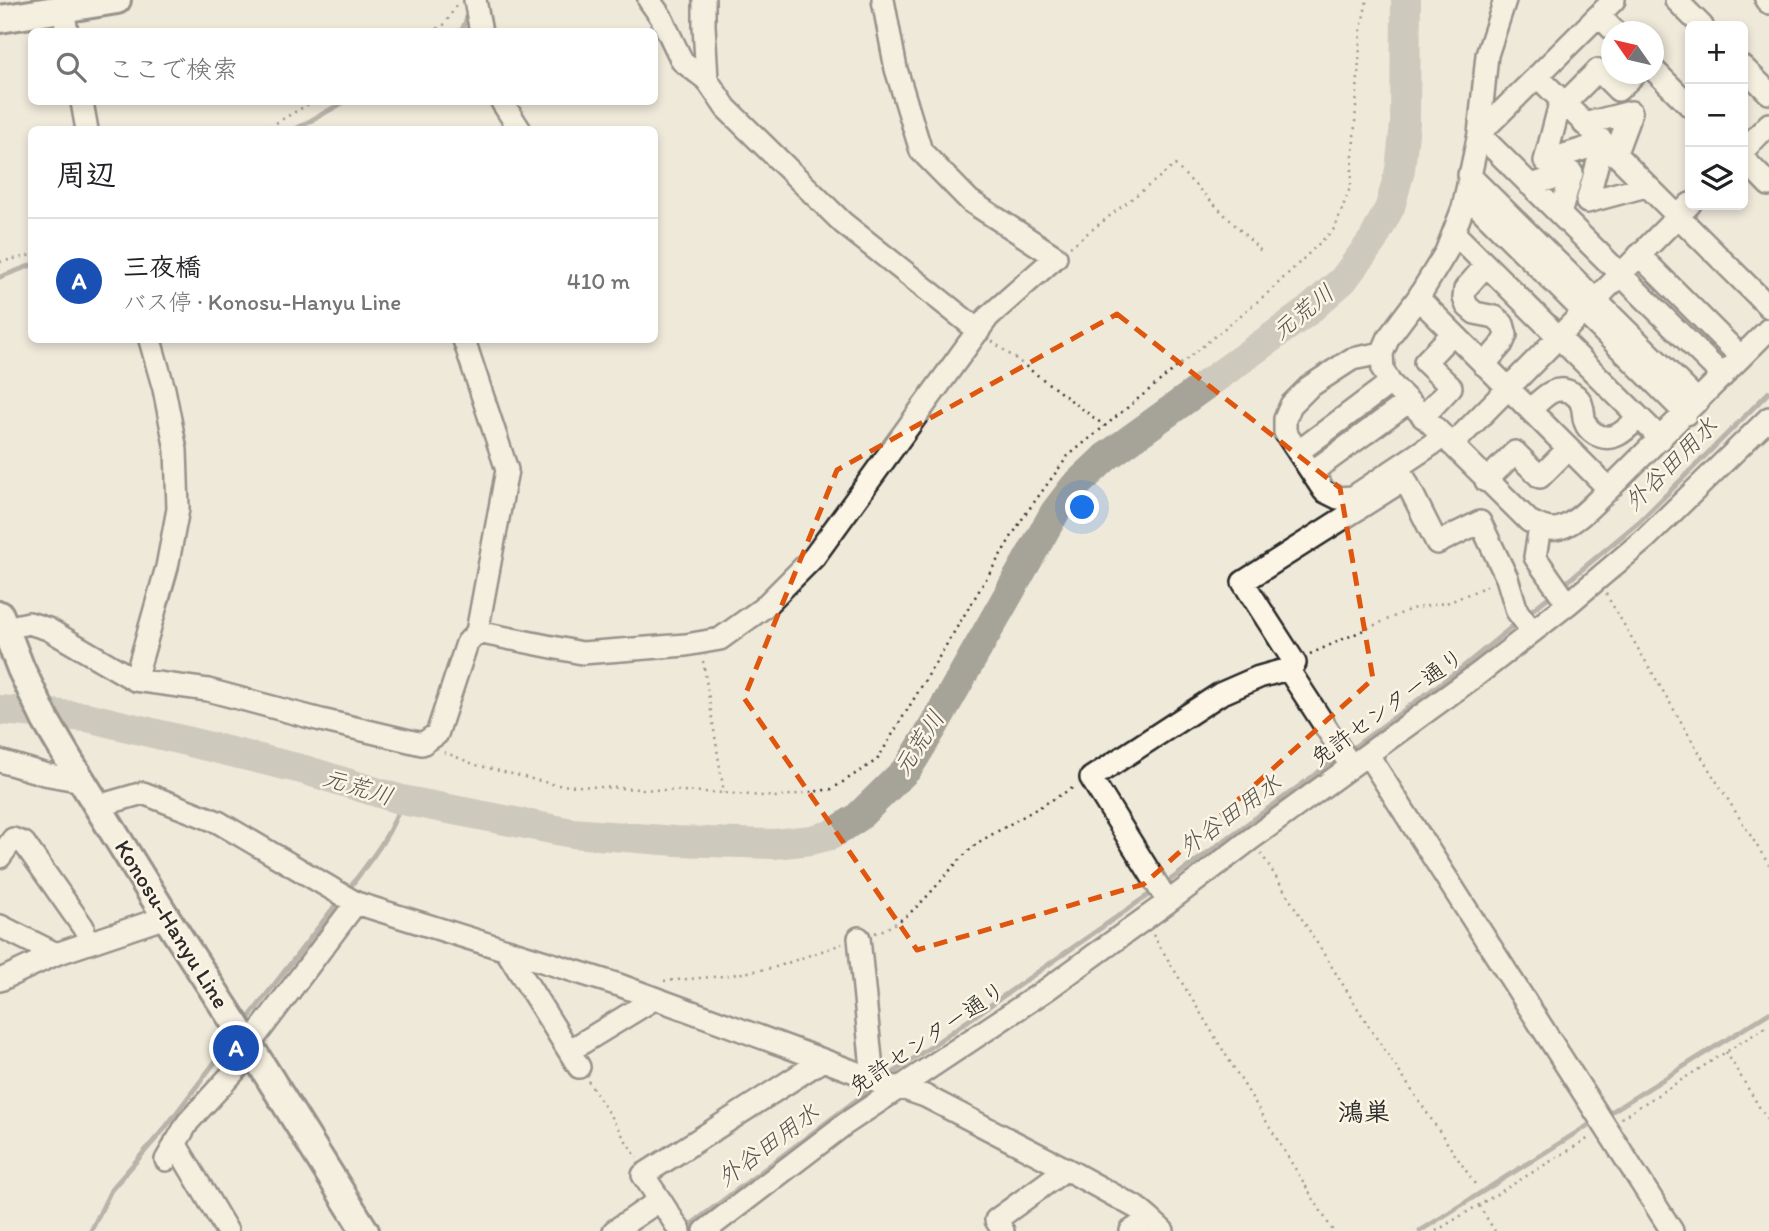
<!DOCTYPE html>
<html lang="ja">
<meta charset="utf-8">
<style>
body{margin:0;font-family:Itim,"Klee One",sans-serif;background:#f6f6f6;color:#202124}
.controls{position:absolute;right:21px;top:21px;display:grid;overflow:hidden;border-radius:10px;box-shadow:0 4px 10px #0003}
.controls button{width:63px;height:63px;display:grid;place-items:center;padding:0;border:0;border-bottom:2px solid #e0e0e0;background:#fff;color:#202124;font:35px sans-serif}
.compass{position:absolute;left:1601px;top:21px;width:63px;height:63px;border-radius:50%;background:#fff;box-shadow:0 4px 10px #0003;rotate:304deg}
.you{position:absolute;left:1083px;top:508px;width:24px;height:24px;margin:-18px;border:5px solid #fff;border-radius:50%;background:#1a73e8;box-shadow:0 0 0 10px #1a73e833}
.badge{display:grid;place-items:center;width:46px;height:46px;border-radius:50%;background:#2563eb;color:#fff;font-size:23px;font-weight:700}
.pin{position:absolute;translate:-50% -50%;border:4px solid #fff;box-shadow:0 2px 7px #0006}
.list{margin:0;padding:0;list-style:none}
h2{display:flex;justify-content:space-between;align-items:center;height:91px;margin:0;padding:0 28px;font-size:30px}
h2 small{font-size:23px;font-weight:400;color:#757577}
.list li{display:grid;grid-template-columns:46px 1fr auto;gap:21px;align-items:center;box-sizing:border-box;height:126px;padding:0 28px;border-top:2px solid #e0e0e0}
.list b{display:block;font-size:26px;white-space:nowrap}
.list p{margin:0;font-size:23px;white-space:nowrap;color:#757577}
.list em{font-size:23px;font-style:normal;color:#757577}
.icon{flex:none;width:38px;height:38px;fill:none;stroke:currentColor;stroke-width:2;stroke-linecap:round;stroke-linejoin:round}
.map{position:relative;flex:none;width:1769px;height:1231px;overflow:hidden}
.search{position:absolute;background:#fff;box-shadow:0 4px 10px #0003;left:28px;top:28px;width:630px;height:77px;display:flex;align-items:center;gap:18px;box-sizing:border-box;padding:0 24px;border-radius:10px;color:#757577;font-size:26px}
.panel{position:absolute;background:#fff;box-shadow:0 4px 10px #0003;left:28px;top:126px;width:630px;height:217px;border-radius:10px}
.map>svg:first-child{display:block}
.lines{fill:none;stroke-linecap:round;stroke-linejoin:round}
.stream{stroke:#75736d;stroke-width:5}
.river{stroke:#a6a399;stroke-width:30}
.minor-casing{stroke:#2b2b2b;stroke-width:26}
.major-casing{stroke:#2b2b2b;stroke-width:32}
.path{stroke:#2b2b2b;stroke-width:2.5;stroke-dasharray:2 5;stroke-linecap:butt}
.minor{stroke:#fcf5e5;stroke-width:21}
.major{stroke:#fcf5e5;stroke-width:26}
.marked{fill:none;stroke:#df570e;stroke-width:5;stroke-dasharray:14 9;stroke-linejoin:round}
.labels{text-anchor:middle;stroke-width:5;stroke-linejoin:round;paint-order:stroke}
.street-label{font-size:23px;fill:#2b2b2b;stroke:#fcf5e5}
.water-label{font-size:24px;font-style:italic;fill:#565552;stroke:#fcf5e5}
.quarter-label{font-size:26px;font-weight:bold;fill:#2b2b2b;stroke:#fcf5e5}
</style>
<div class="map">
<svg width="1769" height="1231" viewBox="0 0 1769 1231">
<rect width="100%" height="100%" fill="#efe9da"/>
<filter id="ink" filterUnits="userSpaceOnUse"><feTurbulence type="fractalNoise" baseFrequency=".0143" numOctaves="2"/><feDisplacementMap in="SourceGraphic" scale="14" xChannelSelector="R" yChannelSelector="G"/><feConvolveMatrix kernelMatrix="1 2 1 2 8 2 1 2 1" color-interpolation-filters="sRGB"/></filter>
<g filter="url(#ink)">
<g class="lines">
<!-- stream -->
<path class="stream" d="M459,32L463,28L470,10
M294,130L344,102
M0,277L32,265
M1562,586L1640,521L1769,392
M1527,614L1555,592
M1346,753L1463,667L1519,621
M1162,886L1338,758
M347,891C369,862 392,835 402,800
M244,1024L341,898
M883,1080L1154,891
M1611,1112L1769,1013
M685,1229L875,1086
M91,1231L111,1190L165,1128L234,1037
M1420,1231L1587,1126"/>
<!-- river -->
<path class="river" d="M0,710L87,717L305,770L402,800L572,833L676,841L774,844L811,840L831,835L857,818L908,768L932,729L1055,512L1074,487L1106,457L1308,311L1343,280L1373,240L1390,207L1400,170L1405,124L1406,0"/>
<!-- minor casing -->
<g class="minor-casing">
<path id="minor" d="M475,0L481,32
M649,0L661,17L682,61L707,80
M704,0V25L707,80L726,108L843,223L979,331
M1505,0L1487,55L1479,134L1463,208L1446,252L1418,298L1389,337L1382,353L1383,370L1390,383L1529,521C1537,525 1546,530 1555,529C1573,528 1596,501 1609,489L1769,329
M1614,0L1479,134L1723,376
M1676,0L1702,26
M1766,0L1769,3
M63,9L67,32
M1599,15L1615,32
M1743,67L1769,93
M1654,70L1690,106
M1537,76L1769,307
M1561,100L1545,161L1603,143
M82,102L87,130
M502,102L520,130
M1564,104L1598,70L1618,90L1635,74
M1584,124L1631,112L1615,155
M1603,143L1587,202L1646,186
M1743,151L1769,124
M1743,158L1769,185
M1469,175L1698,401
M1530,185L1572,173L1560,214
M1466,195L1686,414
M1454,233L1661,439
M1639,255L1741,357
M1418,298L1609,489
M1382,353L1352,359L1309,387L1291,405L1285,419V432L1324,491L1338,498L1353,497L1443,437
M1484,365L1502,344L1506,335L1503,324L1495,317L1475,313L1467,306L1464,298L1465,289L1486,265
M1530,410C1542,399 1554,383 1572,393C1577,396 1581,400 1582,406C1584,411 1583,417 1585,422C1587,428 1590,431 1595,434C1613,444 1626,430 1638,418
M1423,417L1451,387L1425,362L1453,333
M1452,445L1690,204
M1298,452L1390,383
M1312,472L1408,402
M1486,481L1515,452L1540,477L1568,449
M1540,527L1535,557L1568,604
M5,628L29,623L48,629L135,680L208,690L321,720L422,744L437,734L467,643L477,632L507,470L464,340
M477,632L582,653L686,645L720,639L763,608L814,557L988,317L1056,257L970,201L921,151L896,69L883,0
M1288,669L1295,663L1243,582L1405,479L1437,543L1480,522L1507,578L1517,611L1532,631
M135,680L167,567L178,509L176,450L164,389L150,340
M1368,755L1672,1231
M0,761L44,774L82,781
M98,806L143,793L218,822L356,903L619,985L823,1060L873,1079L883,1086L899,1087L925,1096L1066,1169L1137,1208L1150,1219L1163,1231
M0,857L13,839L24,843L83,927
M1168,902L1091,778L1220,694L1259,677L1288,669L1351,766
M0,926L56,954
M859,938L873,1079
M506,950L579,1067
M0,980L56,954L166,917
M249,1045L356,903
M569,1051L654,999
M175,1143L227,1231
M166,1160L188,1122L253,1051
M660,1200L680,1231
M614,1231L660,1200L643,1175L823,1060
M705,1231L845,1124L1046,990L1168,902L1251,839L1478,674L1568,604L1646,538L1769,418
M1003,1231L996,1220L1066,1169
M1131,1231L1150,1219"/>
</g>
<!-- major casing -->
<g class="major-casing">
<path id="major" d="M0,19L117,0
M0,615L21,669L46,721L69,760L166,917L249,1045L365,1231"/>
</g>
<!-- path -->
<path class="path" d="M431,32L445,24L457,4
M264,130L312,102
M1070,247L1175,165L1261,251
M0,262L32,255
M992,341L1105,426
M1606,594L1710,771L1769,865
M1310,654L1411,609L1450,602L1489,585
M703,661L724,793
M444,752L476,765L556,785L724,793L777,797L832,789L877,760L1024,516L1068,456L1269,292L1335,228L1351,185L1361,30L1367,0
M1261,853L1373,1033L1477,1187
M875,933C923,916 941,872 979,842L1076,786
M1153,935L1333,1231
M664,981L724,976L773,968L842,944
M1726,1052L1769,1123
M588,1081L637,1158
M1621,1118L1769,1025
M1479,1206L1495,1231
M1436,1231L1589,1138"/>
<!-- minor -->
<use href="#minor" class="minor"/>
<!-- major -->
<use href="#major" class="major"/>
</g>
</g>
<!-- marked area -->
<path d="M0 0H1769V1231H0ZM1117,314L1340,488L1373,679L1144,884L917,950L744,698L837,470Z" fill="#efe9da" fill-opacity=".55" fill-rule="evenodd"/>
<path class="marked" d="M1117,314L1340,488L1373,679L1144,884L917,950L744,698L837,470Z"/>
<g class="labels">
<!-- street labels -->
<g class="street-label">
<text transform="translate(1387 707) rotate(-36)" y="8">免許センター通り</text>
<text transform="translate(172 924) rotate(58)" y="8">Konosu-Hanyu Line</text>
<text transform="translate(927 1038) rotate(-34)" y="8">免許センター通り</text>
</g>
<!-- water labels -->
<g class="water-label">
<text transform="translate(1303 312) rotate(-39)" y="8">元荒川</text>
<text transform="translate(1671 464) rotate(-45)" y="8">外谷田用水</text>
<text transform="translate(919 743) rotate(-57)" y="8">元荒川</text>
<text transform="translate(358 787) rotate(17)" y="8">元荒川</text>
<text transform="translate(1230 815) rotate(-36)" y="8">外谷田用水</text>
<text transform="translate(768 1145) rotate(-37)" y="8">外谷田用水</text>
</g>
<!-- quarter labels -->
<g class="quarter-label">
<text x="1364" y="1121">鴻巣</text>
</g>
</g>
</svg>
<div class="controls">
<button>+</button>
<button>−</button>
<button><svg class="icon" aria-label="layers" viewBox="0 0 24 24"><path d="M12 4l9 5-9 5-9-5zM3 14l9 5 9-5"/></svg></button>
</div>
<svg class="compass" viewBox="-18 -18 36 36"><path d="M0-13l5 13h-10z" fill="#e53935"/><path d="M0 13l5-13h-10z" fill="#757577"/></svg>
<div class="you"></div>
<div class="pin badge" style="left:236px;top:1048px;background:#1a4fb4">A</div>
<div class="search"><svg class="icon" aria-label="search" viewBox="0 0 24 24"><circle cx="10" cy="10" r="6"/><path d="M15 15l6 6"/></svg>ここで検索</div>
<section class="panel">
<h2>周辺<small></small></h2>
<ul class="list">
<li><span class="badge" style="background:#1a4fb4">A</span><div><b>三夜橋</b><p>バス停 · Konosu-Hanyu Line</p></div><em>410 m</em></li>
</ul>
</section>
</div>
